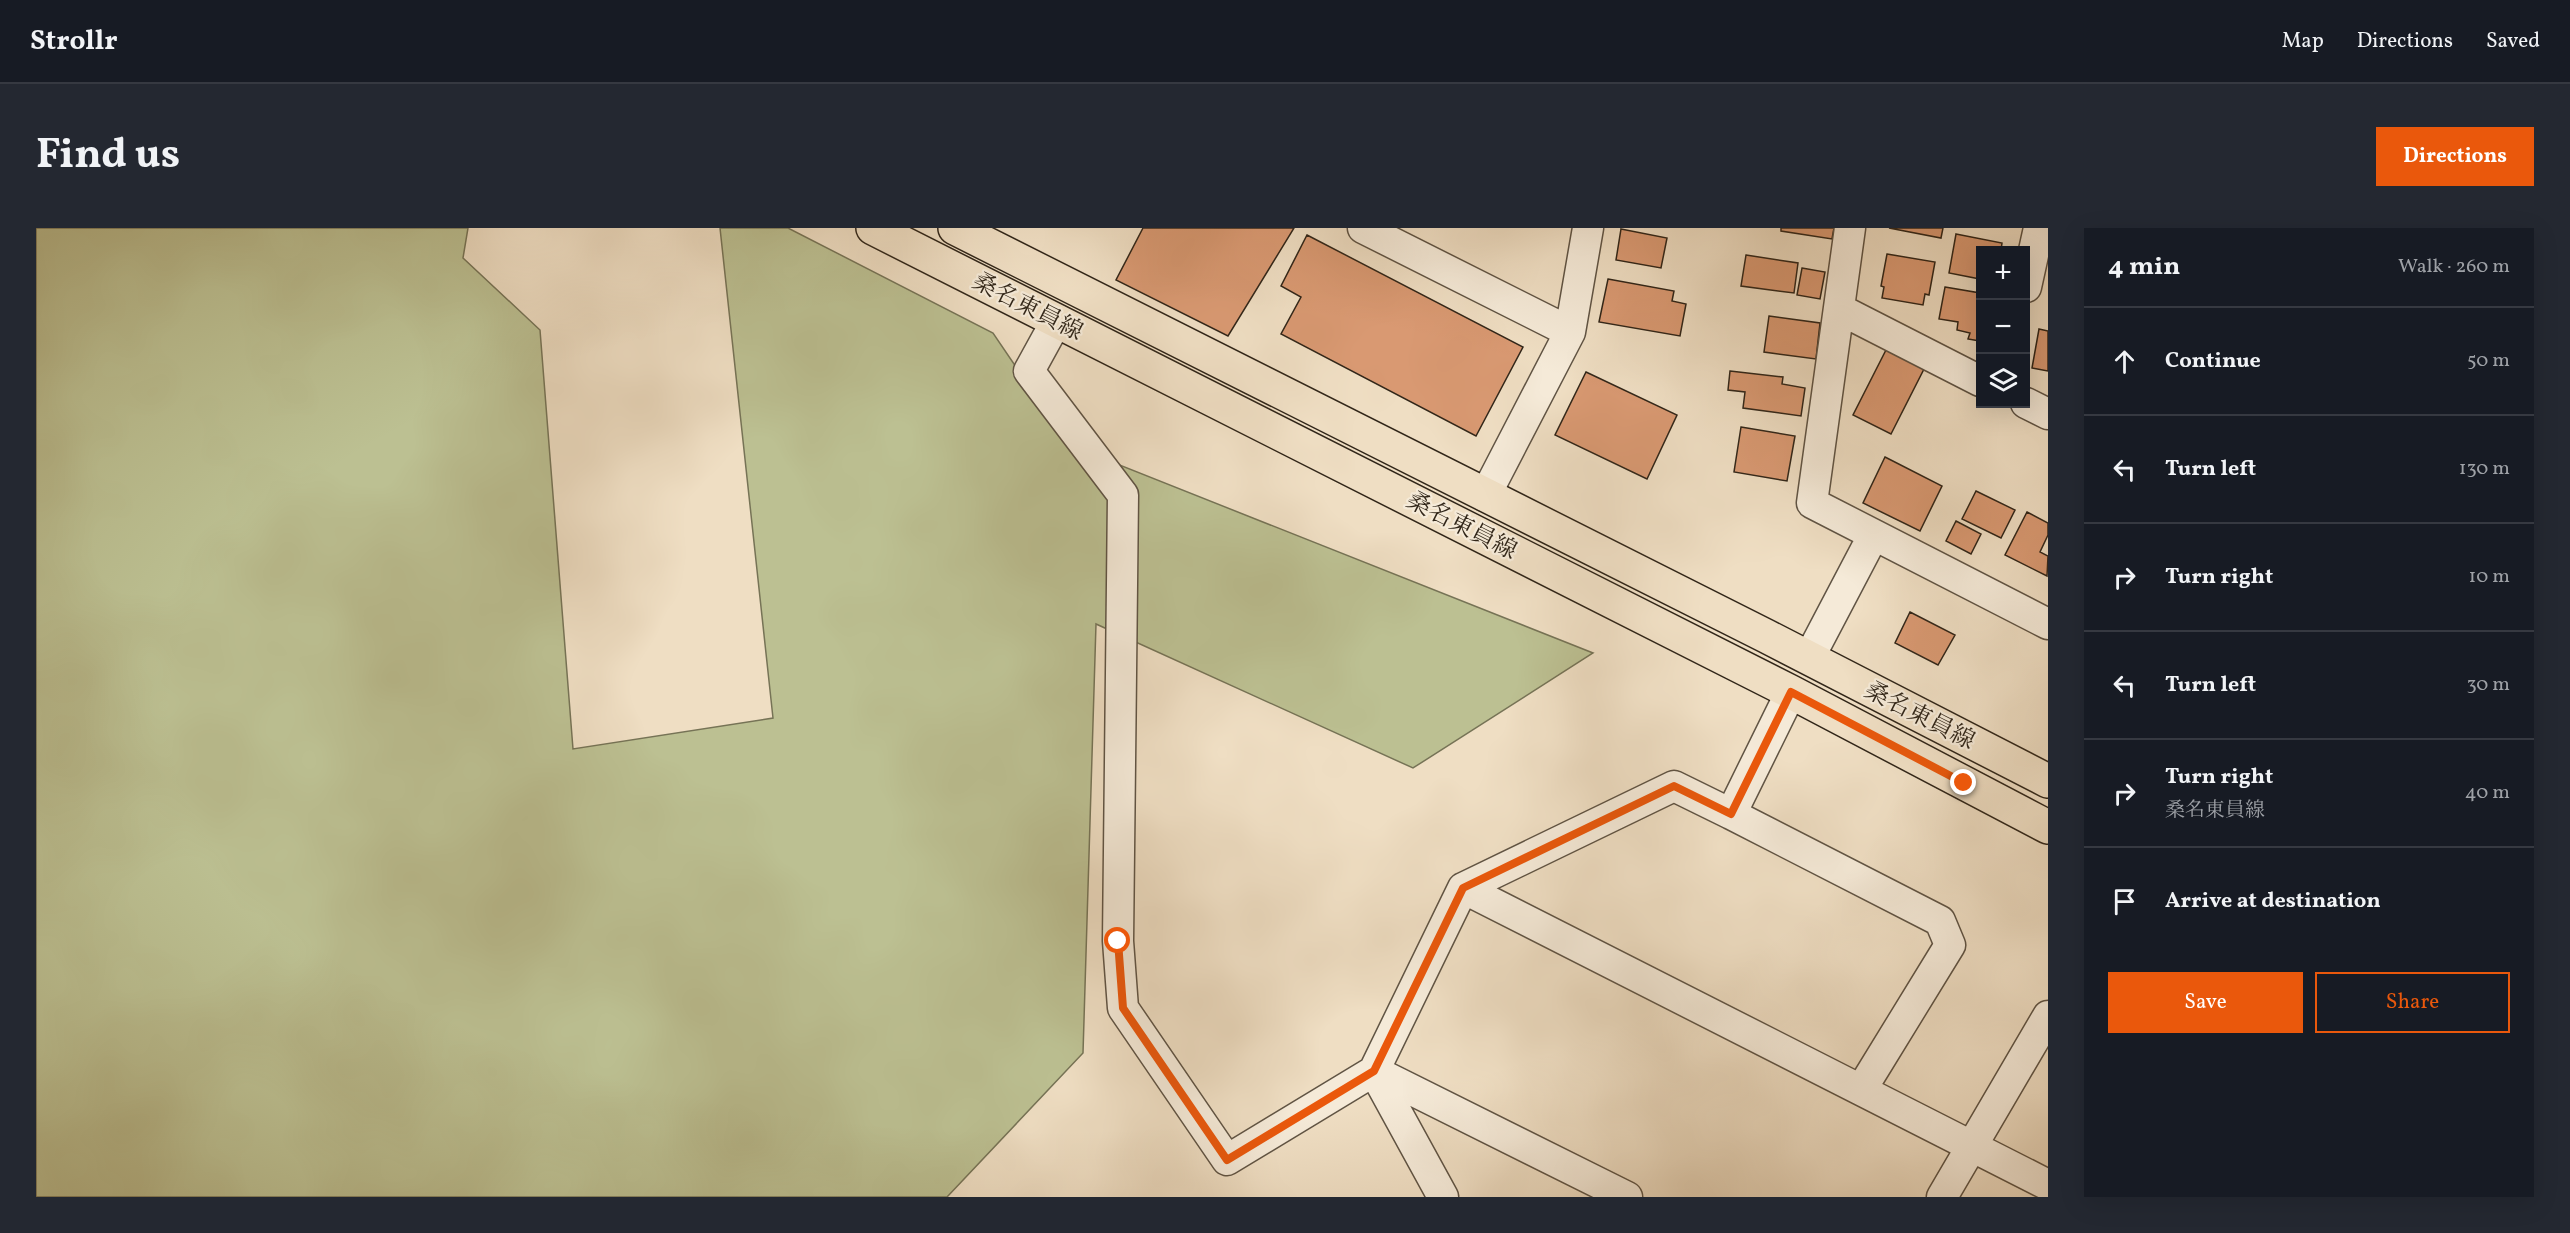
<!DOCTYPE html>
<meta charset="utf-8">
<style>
body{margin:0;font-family:Vollkorn,"Noto Serif JP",serif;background:#242831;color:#f1f3f6}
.controls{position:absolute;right:18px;top:18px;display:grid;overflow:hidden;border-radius:0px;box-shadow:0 6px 24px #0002}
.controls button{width:54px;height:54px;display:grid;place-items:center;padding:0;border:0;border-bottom:2px solid #363941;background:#171b24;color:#f1f3f6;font:30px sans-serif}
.stop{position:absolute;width:18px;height:18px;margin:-14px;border:4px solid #ea580c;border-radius:50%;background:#fff}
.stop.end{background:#ea580c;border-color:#fff;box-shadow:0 2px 6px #0008}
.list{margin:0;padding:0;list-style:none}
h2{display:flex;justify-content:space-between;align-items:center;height:78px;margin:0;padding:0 24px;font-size:26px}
h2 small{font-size:20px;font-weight:400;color:#9ea1a6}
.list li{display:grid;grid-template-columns:39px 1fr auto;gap:18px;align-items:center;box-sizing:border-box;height:108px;padding:0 24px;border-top:2px solid #363941}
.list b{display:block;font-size:22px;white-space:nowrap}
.list p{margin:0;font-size:20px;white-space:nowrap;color:#9ea1a6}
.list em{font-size:20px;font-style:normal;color:#9ea1a6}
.actions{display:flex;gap:12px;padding:18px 24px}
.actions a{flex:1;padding:14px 0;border:2px solid #ea580c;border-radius:0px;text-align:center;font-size:21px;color:#ea580c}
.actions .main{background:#ea580c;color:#fff}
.icon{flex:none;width:33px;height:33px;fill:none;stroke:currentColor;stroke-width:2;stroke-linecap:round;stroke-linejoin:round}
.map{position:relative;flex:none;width:2012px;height:969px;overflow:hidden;border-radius:0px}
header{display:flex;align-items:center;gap:36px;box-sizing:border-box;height:84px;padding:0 30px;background:#171b24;border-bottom:2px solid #363941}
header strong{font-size:28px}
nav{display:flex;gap:33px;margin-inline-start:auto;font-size:21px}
.intro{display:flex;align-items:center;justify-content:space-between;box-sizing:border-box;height:144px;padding:0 36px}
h1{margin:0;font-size:42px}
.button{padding:15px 27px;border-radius:0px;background:#ea580c;color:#fff;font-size:21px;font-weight:700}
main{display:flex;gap:36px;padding:0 36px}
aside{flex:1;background:#171b24;border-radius:0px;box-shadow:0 6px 24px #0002}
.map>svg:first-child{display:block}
.green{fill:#bcc092;stroke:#767356;stroke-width:1.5}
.building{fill:#d99972;stroke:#312619;stroke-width:1.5}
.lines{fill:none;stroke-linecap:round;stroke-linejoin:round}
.minor-casing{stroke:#605444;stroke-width:33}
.major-casing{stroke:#312619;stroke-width:36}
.minor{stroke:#f5ead8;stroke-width:30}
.major{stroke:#efdec3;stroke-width:33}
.route{stroke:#ea580c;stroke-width:8}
.labels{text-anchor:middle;stroke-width:4.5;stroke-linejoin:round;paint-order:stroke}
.street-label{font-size:24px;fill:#312619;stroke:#f5ead8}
</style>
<header>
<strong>Strollr</strong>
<nav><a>Map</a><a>Directions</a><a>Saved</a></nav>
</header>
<div class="intro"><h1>Find us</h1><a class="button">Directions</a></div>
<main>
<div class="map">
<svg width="2012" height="969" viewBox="0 0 2012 969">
<rect width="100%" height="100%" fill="#efdec3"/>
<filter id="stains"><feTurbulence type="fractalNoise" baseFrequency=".00333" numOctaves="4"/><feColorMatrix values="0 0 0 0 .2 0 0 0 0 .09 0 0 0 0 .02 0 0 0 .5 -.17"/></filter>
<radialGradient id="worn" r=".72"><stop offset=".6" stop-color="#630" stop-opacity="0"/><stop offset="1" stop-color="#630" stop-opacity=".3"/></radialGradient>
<!-- green -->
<path class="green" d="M0,0H432L427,30L504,102L537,521L737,490L684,0H752L957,105L1033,217L1557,425L1377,540L1060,396L1047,825L911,969H0Z"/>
<!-- building -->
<path class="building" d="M1107,0H1258L1192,108L1080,52Z
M1745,0H1798L1796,11L1745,3Z
M1853,0H1907L1905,10Z
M1585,1L1631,10L1625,40L1580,32Z
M1920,6L1966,15L1965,22H1944V51L1913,45Z
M1271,7L1487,119L1440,208L1245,106L1265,69L1245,58Z
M1851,26L1899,34L1893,67L1889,66L1887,77L1846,70L1848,59L1845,58Z
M1710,27L1762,35L1758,65L1705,58Z
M1766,40L1789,44L1784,71L1761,67Z
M1572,51L1638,63L1636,73L1650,76L1644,108L1563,94Z
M1909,59L1944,65V113L1932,111L1934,105L1921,102L1922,94L1903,91Z
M1733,88L1784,95L1780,131L1728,124Z
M2003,101L2012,103V143L1996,140Z
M1851,120L1889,139L1855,206L1817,187Z
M1694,143L1747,149L1746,156L1769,160L1765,188L1707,180L1709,164L1692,162Z
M1550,144L1641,187L1611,251L1519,207Z
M1705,199L1759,208L1751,253L1698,244Z
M1849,229L1906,258L1884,303L1827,275Z
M1940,263L1979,282L1965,310L1926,291Z
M1991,284L2012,295V307L2004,324L2012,328L2011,348L1969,327Z
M1920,293L1945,306L1935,326L1910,313Z
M1874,384L1919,407L1902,437L1859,415Z"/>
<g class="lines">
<!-- minor casing -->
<g class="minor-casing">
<path id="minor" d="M1327,0L1534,104
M1814,0L1776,275L2012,396
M1990,59L2003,0
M1803,81L1944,153
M1021,92L993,143L1087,267L1082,713L1087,780L1191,932L1338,843L1591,969
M1990,175L2012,186
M1449,268L1534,104L1552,0
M1773,430L1837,308
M1695,586L1904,693L1914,717L1825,862
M1427,660L2012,957
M1407,969L1338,843L1427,660L1638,558L1695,586L1755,464
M1906,969L2012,788"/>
</g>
<!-- major casing -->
<g class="major-casing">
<path id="major" d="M837,0L1755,464L2012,599
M919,0L1730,408L2012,553"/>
</g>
<!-- minor -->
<use href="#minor" class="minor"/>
<!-- major -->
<use href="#major" class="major"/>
</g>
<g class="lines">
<!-- route -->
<path class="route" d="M1082,713L1087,780L1191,932L1338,843L1427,660L1638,558L1695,586L1755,464L1928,555"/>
</g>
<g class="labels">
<!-- street labels -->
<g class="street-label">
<text transform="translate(992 78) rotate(27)" y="8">桑名東員線</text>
<text transform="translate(1426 297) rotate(27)" y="8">桑名東員線</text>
<text transform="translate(1884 487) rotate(27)" y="8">桑名東員線</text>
</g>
</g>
<rect width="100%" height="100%" filter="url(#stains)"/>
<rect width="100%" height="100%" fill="url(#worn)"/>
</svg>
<div class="controls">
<button>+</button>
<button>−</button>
<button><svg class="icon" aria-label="layers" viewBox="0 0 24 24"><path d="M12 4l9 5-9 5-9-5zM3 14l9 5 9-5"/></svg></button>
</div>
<div class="stop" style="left:1082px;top:713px"></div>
<div class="stop end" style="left:1928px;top:555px"></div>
</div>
<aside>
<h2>4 min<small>Walk · 260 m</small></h2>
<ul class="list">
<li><svg class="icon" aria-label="ahead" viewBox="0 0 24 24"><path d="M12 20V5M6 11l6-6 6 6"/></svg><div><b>Continue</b></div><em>50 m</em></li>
<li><svg class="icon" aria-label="left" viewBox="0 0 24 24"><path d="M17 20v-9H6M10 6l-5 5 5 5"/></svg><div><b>Turn left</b></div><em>130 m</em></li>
<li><svg class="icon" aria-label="right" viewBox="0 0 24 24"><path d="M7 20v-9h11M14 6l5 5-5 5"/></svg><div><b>Turn right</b></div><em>10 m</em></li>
<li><svg class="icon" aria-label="left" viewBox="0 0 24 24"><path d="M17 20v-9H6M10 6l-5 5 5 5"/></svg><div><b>Turn left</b></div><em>30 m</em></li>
<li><svg class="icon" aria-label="right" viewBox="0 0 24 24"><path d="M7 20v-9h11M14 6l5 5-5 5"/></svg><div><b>Turn right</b><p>桑名東員線</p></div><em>40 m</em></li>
<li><svg class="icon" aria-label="arrive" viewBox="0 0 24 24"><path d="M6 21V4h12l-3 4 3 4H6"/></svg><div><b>Arrive at destination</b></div></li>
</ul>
<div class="actions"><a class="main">Save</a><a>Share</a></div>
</aside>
</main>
